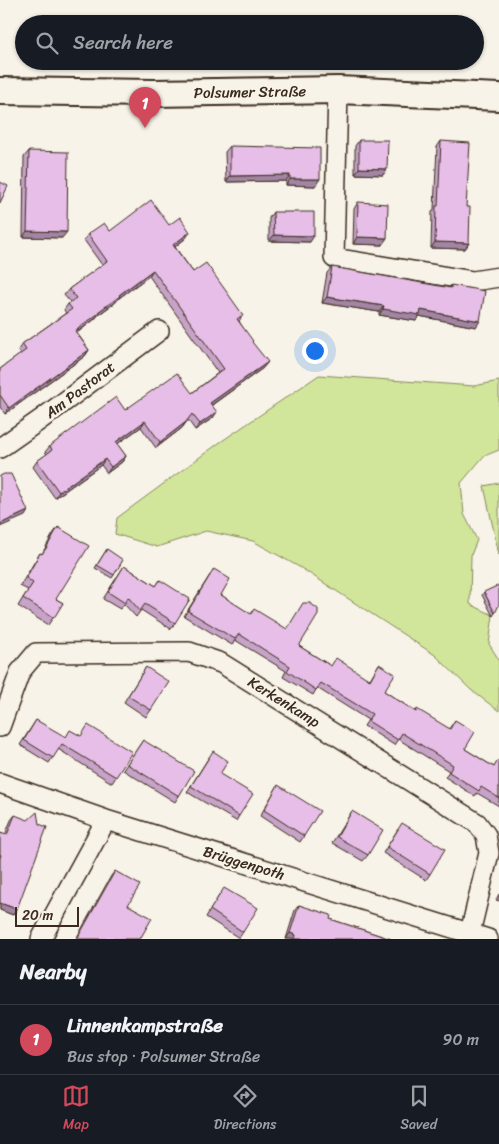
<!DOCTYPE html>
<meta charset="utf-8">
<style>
body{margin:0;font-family:Sriracha,sans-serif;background:#20242c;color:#f1f3f6}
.scale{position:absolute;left:15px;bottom:12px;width:64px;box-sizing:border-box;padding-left:5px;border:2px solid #3b2a1e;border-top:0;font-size:14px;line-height:18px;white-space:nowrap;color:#3b2a1e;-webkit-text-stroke:4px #f7f3e8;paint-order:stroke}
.you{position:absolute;left:314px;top:350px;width:18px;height:18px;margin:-12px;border:4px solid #fff;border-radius:50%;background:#1a73e8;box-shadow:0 0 0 8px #1a73e833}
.badge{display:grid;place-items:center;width:32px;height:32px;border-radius:50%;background:#d1495b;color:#fff;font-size:16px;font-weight:700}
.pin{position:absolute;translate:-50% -41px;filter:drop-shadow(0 1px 2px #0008)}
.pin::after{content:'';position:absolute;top:26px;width:18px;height:15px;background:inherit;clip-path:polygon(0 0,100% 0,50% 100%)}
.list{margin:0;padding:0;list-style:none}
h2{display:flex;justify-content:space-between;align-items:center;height:65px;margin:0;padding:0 20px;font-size:21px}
h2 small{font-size:16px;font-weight:400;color:#9ea1a6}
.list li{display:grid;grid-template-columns:32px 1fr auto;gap:15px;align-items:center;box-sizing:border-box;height:70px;padding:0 20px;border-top:1px solid #363941}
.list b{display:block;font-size:19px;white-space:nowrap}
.list p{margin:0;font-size:16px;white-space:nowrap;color:#9ea1a6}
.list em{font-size:16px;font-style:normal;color:#9ea1a6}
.icon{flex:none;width:28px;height:28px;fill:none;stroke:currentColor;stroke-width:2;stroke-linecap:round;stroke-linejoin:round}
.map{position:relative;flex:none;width:499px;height:939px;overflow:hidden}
.search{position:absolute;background:#171b24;box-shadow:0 1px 4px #0004;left:15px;right:15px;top:15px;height:55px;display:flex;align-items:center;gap:12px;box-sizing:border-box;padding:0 18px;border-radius:28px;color:#9ea1a6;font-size:19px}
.sheet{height:135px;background:#171b24}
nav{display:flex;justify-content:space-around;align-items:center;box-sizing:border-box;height:70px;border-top:1px solid #363941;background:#171b24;font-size:14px;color:#9ea1a6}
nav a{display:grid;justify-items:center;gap:2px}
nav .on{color:#d1495b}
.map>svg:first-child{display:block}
.green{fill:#d1e69b;stroke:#86885c}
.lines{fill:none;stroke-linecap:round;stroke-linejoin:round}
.street-casing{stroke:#3b2a1e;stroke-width:22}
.secondary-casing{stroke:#3b2a1e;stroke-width:30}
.street{stroke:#f7f3e8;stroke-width:19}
.secondary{stroke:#f7f3e8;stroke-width:26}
.wall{fill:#c6a3c7;stroke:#3b2a1e}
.shaded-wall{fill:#a185a2;stroke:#3b2a1e}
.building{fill:#e6bee7;stroke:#3b2a1e}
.labels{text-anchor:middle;stroke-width:5;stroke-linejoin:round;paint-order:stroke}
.street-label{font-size:15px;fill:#3b2a1e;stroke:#f7f3e8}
</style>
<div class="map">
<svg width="499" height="939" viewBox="0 0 499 939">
<rect width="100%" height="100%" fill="#f7f3e8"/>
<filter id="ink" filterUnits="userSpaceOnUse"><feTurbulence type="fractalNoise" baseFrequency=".02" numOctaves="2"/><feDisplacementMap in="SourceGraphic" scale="10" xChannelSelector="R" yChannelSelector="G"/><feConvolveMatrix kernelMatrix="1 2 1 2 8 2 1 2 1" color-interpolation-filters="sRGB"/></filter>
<g filter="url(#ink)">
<!-- green -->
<path class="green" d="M319,375L474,386L499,381V450L484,456L461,483L464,514L477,540L471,555L470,604L493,615L489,644L499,660V711L471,690L435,655L301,568L253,541L206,531L157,547L115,534L117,518L219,443Z
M499,483V555L484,486Z"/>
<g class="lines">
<!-- street casing -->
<g class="street-casing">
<path id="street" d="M338,90L334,258L473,281L499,277
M0,448L40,420L159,331
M0,727L20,672L36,653L189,652L221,663L477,823L486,835L489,853L470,933
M0,783L106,820L488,939
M41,939L106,820"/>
</g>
<!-- secondary casing -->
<g class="secondary-casing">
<path id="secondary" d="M0,91L154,93L338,90L499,97"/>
</g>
<!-- street -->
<use href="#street" class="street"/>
<!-- secondary -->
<use href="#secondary" class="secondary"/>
</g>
<!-- wall -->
<path class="wall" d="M359,140L387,169L383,175L355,174V146Z
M441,141L469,243L465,249L431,248L432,212L434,209L437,147Z
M230,146L315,186L286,185V181L226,182L225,152Z
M29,151L62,238L23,237L24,157Z
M358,202L382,245L353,244L354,209Z
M273,212L310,242L269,241V218Z
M169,225L186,238L175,247L193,272L243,315L239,321L252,343L263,368L212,405L213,418L195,430L188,420L182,428L156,448L141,427L117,444L126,456L122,462L107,473L101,465L55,498L33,467L37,461L47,454L45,452L50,446L125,410L192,393L218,373L149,276L119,298L116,302L98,315L95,319L77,333L89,350L85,356L5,414L0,407V369L21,354L18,350L22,344L66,313L64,310L68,304L70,302L64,295L69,289L102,265L84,240L88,234L110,231Z
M332,267L450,287L451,285L476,327L419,316L416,321L379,315V312L322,303L327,273Z
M58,527L56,599L63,603L48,625L18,606L28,590L20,586L35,561L40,553L42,554L43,552L53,534Z
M107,549L114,575L112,578L95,568Z
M124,566L156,586L160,580L175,623L171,629L141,610L136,617L124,604L120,609L103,599Z
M210,575L221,595L299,646L331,666L370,679L379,664L384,691L416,712L449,729L455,720L465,749L494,767L499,761V806L477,793L475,796L445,777L449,771L398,739L394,745L364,726L368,720L317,688L313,695L283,677L286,671L235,640L232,645L184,616Z
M484,592L495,613L493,616L482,595Z
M146,667L151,710L146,717L124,702Z
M36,720L116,777L112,783L58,749L49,763L20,745Z
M143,740L179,796L175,802L123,770Z
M209,757L239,816L236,821L187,792Z
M278,785L304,836L300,842L260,816Z
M352,811L368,855L363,861L332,843Z
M15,815L17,909L13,915L0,910V833L5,835L11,820Z
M398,829L430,874L426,880L383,853Z
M115,871L128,905L140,939H76L111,876Z
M220,894L243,932L239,938L206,917Z
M499,894V901L496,900Z
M299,905L330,919L391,939H286L295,910Z"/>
<!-- shaded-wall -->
<path class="shaded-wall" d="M359,168L387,169L383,175L355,174Z
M290,175L286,181L226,182L230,176Z
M290,179H320L315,186L286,185Z
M27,231L67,232L62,238L23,237Z
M190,232L186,238L169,251L173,245Z
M274,235L314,236L310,242L269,241Z
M357,237L387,238L382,245L353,244Z
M435,242L469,243L465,249L431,248Z
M153,270L149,276L119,298L116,302L98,315L95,319L71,337L75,331L119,295Z
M327,297L384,306L379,312L322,303Z
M383,309L421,310L480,321L476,327L419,316L416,321L379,315Z
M89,350L85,356L5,414L9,408Z
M268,362L263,368L206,409L210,403Z
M217,412L213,418L195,430L200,424Z
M145,421L141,427L112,448L116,442Z
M186,422L182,428L156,448L160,442Z
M126,456L122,462L107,473L111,467Z
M105,459L101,465L55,498L59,492Z
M28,511L25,516L0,527V524Z
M0,903L17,909L13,915L0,910Z
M290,933L296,935L293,939H286Z"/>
<!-- building -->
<path class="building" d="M359,140H388L387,169L359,168Z
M441,141L470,143L466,207H470L469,243L435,242L436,206H438Z
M230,146L320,148V179H290V175L230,176Z
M29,151L68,152L67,232L27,231Z
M0,182L8,186L0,203Z
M151,200L169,225L180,217L190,232L173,245L193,272L206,263L243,315L237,319L253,341L252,342L268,362L210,403L217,412L200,424L192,414L186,422L160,442L145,421L116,442L126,456L111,467L105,459L59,492L37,461L52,450L50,446L116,397L125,410L177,373L192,393L224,369L153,270L119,295L120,296L98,312L99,313L75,331L89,350L9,408L0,395V369L26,350L22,344L72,309L68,304L76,298L69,289L107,261L88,234L104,223L110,231Z
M358,202L388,204L387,238L357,237Z
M273,212H314V236L274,235Z
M332,267L451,288V285L485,291L480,321L421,310L420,315L383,309L384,306L327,297Z
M4,474H11L28,511L0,524V476Z
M58,527L89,546L56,599L63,603L54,618L23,598L33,583L26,578L40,553L42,554L47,547Z
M107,549L123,560L114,575L97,565Z
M124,566L156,586L160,580L190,599L175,623L145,604L140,611L128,597L125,603L108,592Z
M214,569L230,579L221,595L251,614L254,609L287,629L303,603H310L318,609V615L299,646L331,666L336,658L370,680L379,664L395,674L384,691L416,712L417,709L450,729L455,720L475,732L465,749L494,767L498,760L499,761V798L481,787L479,791L449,772L453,765L402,733L398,740L368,721L372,714L321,683L316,690L287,671L290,666L239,634L235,639L188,611Z
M499,585V605L495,613L484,592Z
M146,667L169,682L151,710L128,696Z
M36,720L66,737L70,730L81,736L88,725L132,752L116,777L62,744L53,758L24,740Z
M143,740L194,771L179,796L127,764Z
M213,751L228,761L220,774L253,794L239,816L191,786Z
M278,785L320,811L304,836L264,810Z
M352,811L383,830L368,855L337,837Z
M37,812L39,824L47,827L17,909L0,903V858L1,855L0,854V833L7,835L15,815L28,820Z
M402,823L445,849L430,874L387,847Z
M115,871L140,885L128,905L152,918L140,939H77Z
M224,888L258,908L243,932L210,910Z
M299,905L331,915L330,919L391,939H295L296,935L290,933Z"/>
</g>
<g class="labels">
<!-- street labels -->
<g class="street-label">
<text transform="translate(250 92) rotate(-1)" y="5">Polsumer Straße</text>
<text transform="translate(80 390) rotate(-37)" y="5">Am Pastorat</text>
<text transform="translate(284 702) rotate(32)" y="5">Kerkenkamp</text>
<text transform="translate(244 863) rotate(17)" y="5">Brüggenpoth</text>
</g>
</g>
</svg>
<div class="scale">20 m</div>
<div class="you"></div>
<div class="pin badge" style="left:145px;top:128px">1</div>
<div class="search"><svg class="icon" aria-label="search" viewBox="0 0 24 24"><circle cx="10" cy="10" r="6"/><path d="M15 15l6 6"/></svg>Search here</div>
</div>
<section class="sheet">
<h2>Nearby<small></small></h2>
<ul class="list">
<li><span class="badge">1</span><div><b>Linnenkampstraße</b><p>Bus stop · Polsumer Straße</p></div><em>90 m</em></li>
</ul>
</section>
<nav>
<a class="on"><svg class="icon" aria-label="map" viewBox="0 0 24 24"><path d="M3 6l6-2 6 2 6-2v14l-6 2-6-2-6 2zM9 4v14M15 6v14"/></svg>Map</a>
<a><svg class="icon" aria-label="directions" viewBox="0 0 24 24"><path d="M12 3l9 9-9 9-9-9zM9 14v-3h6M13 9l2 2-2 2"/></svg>Directions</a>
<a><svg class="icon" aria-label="saved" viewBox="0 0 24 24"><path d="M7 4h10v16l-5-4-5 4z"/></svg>Saved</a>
</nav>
